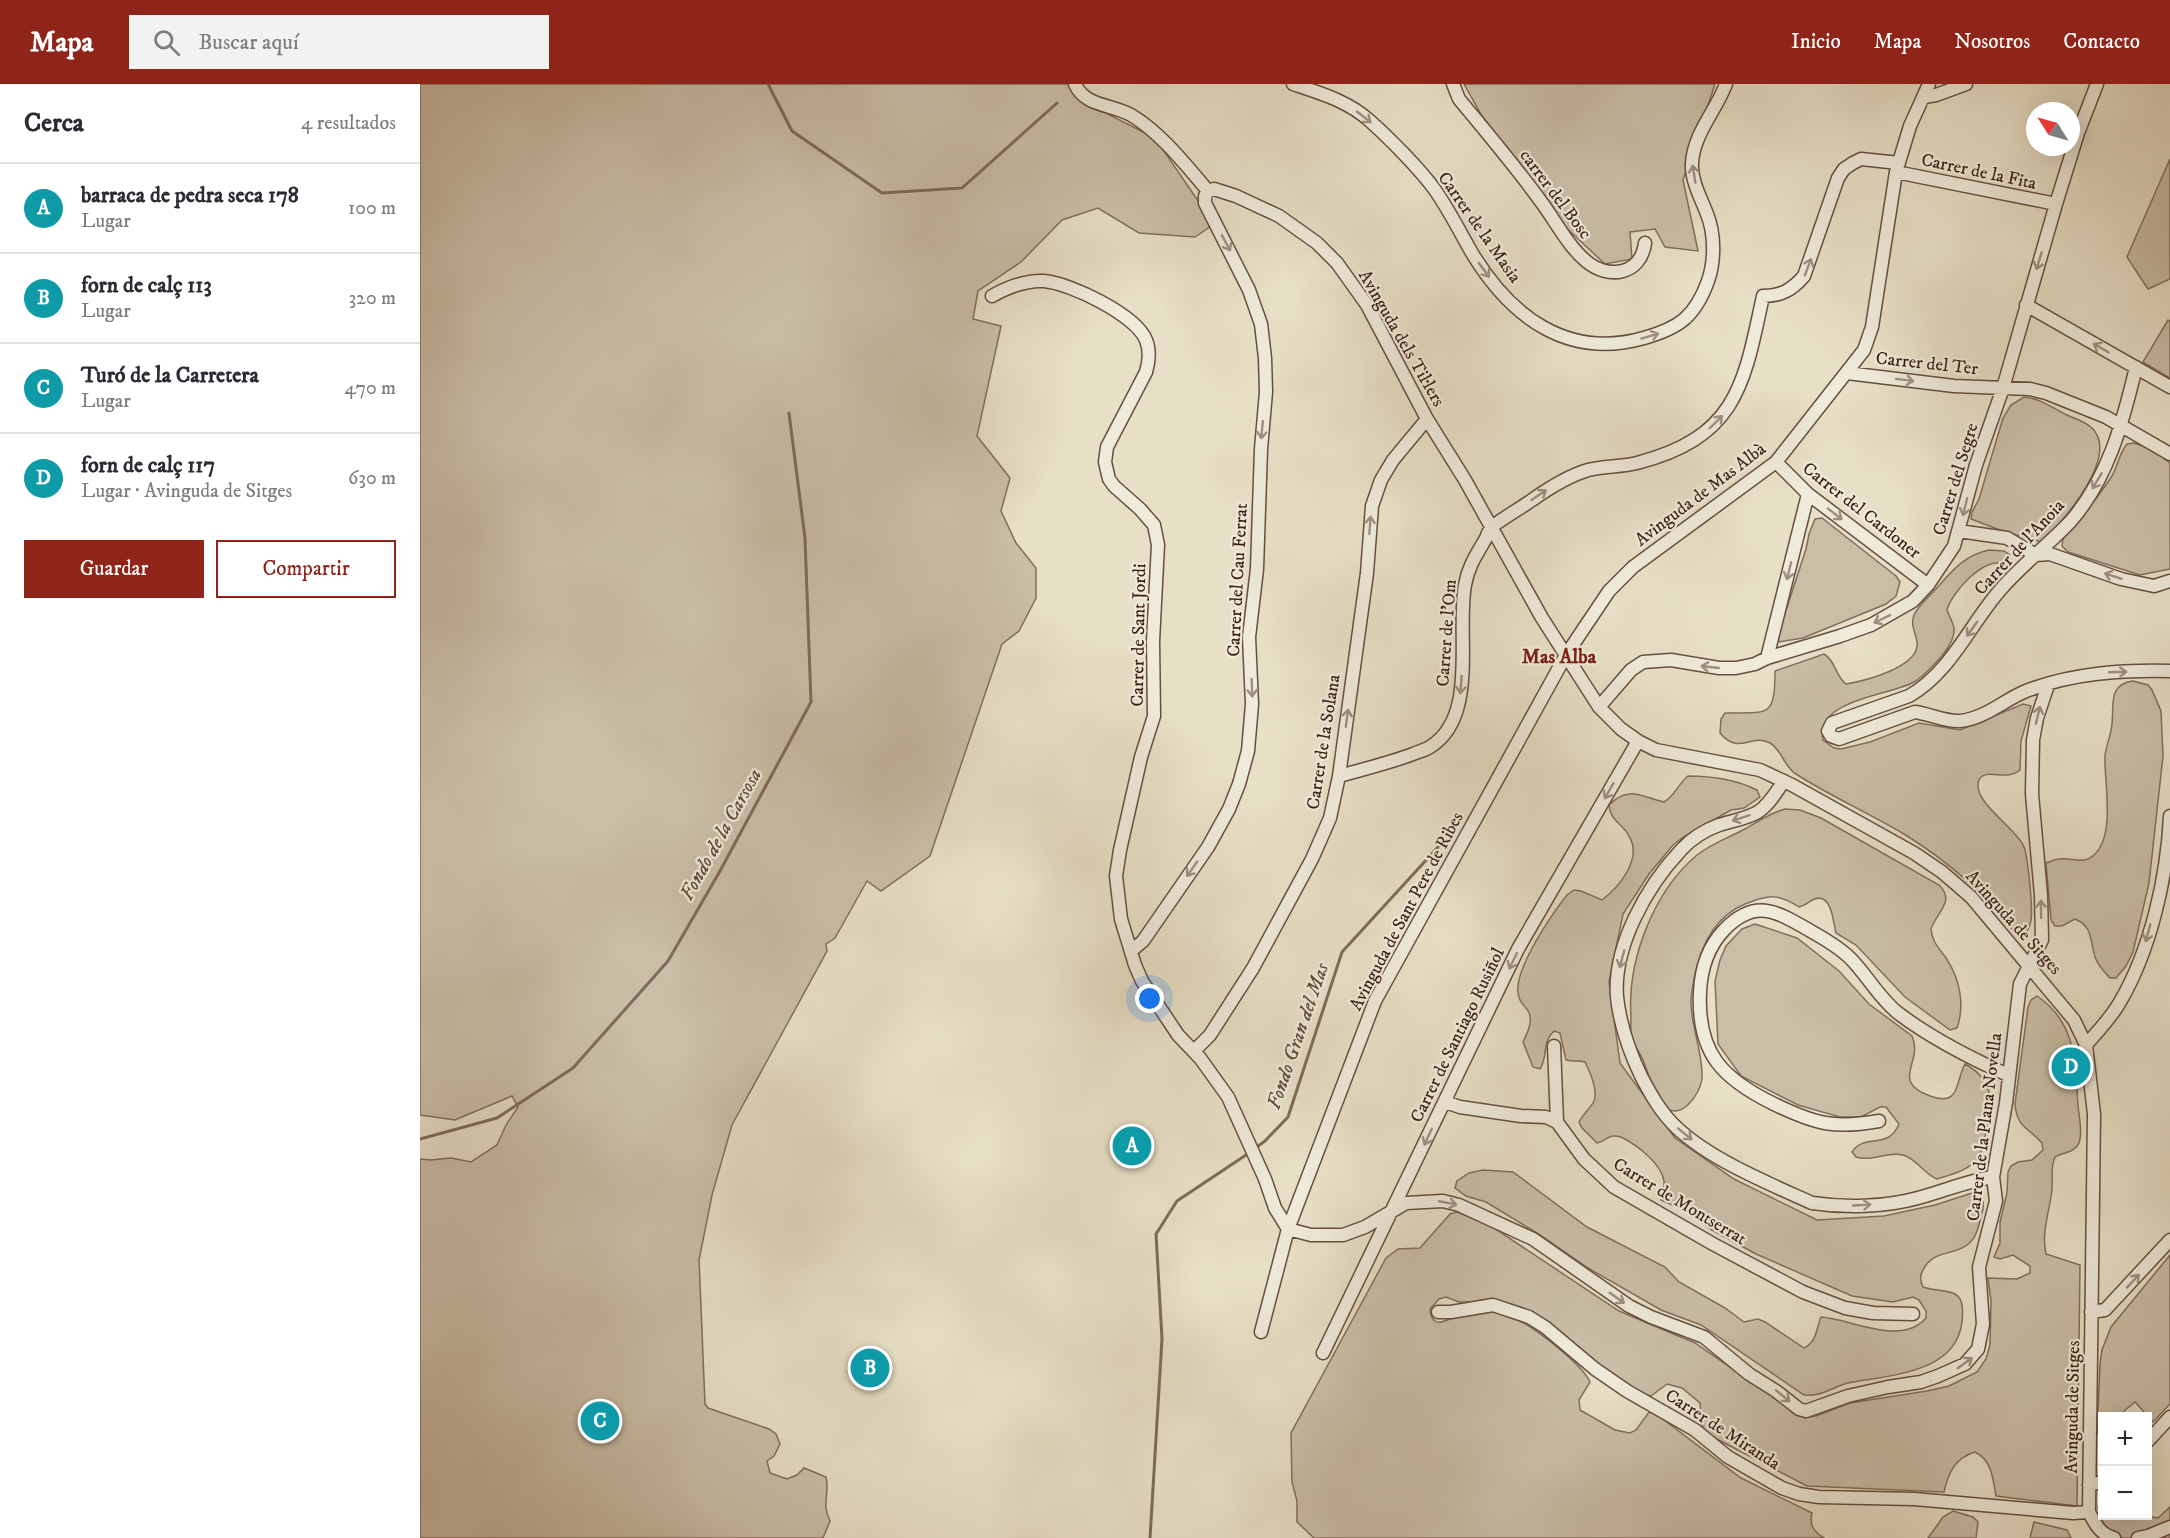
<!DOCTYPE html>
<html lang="es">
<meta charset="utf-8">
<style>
body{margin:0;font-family:"IM FELL DW Pica",serif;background:#f2f2f3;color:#2b2b33}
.controls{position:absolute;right:18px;bottom:18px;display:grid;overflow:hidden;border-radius:0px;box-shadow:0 6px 24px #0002}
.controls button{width:54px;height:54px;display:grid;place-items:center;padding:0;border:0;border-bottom:2px solid #e1e1e2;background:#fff;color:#2b2b33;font:30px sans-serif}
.compass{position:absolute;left:1606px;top:18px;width:54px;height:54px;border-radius:50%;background:#fff;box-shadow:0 6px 24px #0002;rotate:307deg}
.you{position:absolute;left:730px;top:915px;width:21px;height:21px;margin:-15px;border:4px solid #fff;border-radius:50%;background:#1a73e8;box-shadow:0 0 0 9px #1a73e833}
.badge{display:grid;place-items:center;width:39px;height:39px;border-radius:50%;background:#8f2418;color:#fff;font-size:20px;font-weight:700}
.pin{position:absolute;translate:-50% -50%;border:3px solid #fff;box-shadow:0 2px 6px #0006}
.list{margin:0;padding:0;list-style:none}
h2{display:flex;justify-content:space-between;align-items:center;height:78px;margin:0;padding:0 24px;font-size:26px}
h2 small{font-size:20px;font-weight:400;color:#7c7c81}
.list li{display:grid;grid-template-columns:39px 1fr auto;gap:18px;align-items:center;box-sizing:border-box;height:90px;padding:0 24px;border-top:2px solid #e1e1e2}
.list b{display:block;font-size:22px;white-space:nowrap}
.list p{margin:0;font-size:20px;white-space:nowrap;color:#7c7c81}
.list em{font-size:20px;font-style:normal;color:#7c7c81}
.actions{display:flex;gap:12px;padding:18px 24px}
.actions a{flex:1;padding:14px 0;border:2px solid #8f2418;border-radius:0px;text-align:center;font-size:21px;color:#8f2418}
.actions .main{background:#8f2418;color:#fff}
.icon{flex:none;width:33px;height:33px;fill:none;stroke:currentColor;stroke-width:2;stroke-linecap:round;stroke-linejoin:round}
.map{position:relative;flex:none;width:1750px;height:1454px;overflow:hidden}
header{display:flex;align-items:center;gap:36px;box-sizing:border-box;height:84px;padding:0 30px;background:#8f2418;color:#fff}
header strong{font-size:28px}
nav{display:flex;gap:33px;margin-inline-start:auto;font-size:21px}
.search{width:420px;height:54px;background:#f2f2f3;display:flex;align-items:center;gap:15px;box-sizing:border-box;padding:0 21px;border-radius:0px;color:#7c7c81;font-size:22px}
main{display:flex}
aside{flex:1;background:#fff}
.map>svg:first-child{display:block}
.green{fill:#cabea7;stroke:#826e5c;stroke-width:1.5}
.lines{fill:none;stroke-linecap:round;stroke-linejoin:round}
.stream{stroke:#7f6b59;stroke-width:3}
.minor-casing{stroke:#664f3f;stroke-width:15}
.minor{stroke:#efeada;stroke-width:12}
.oneway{stroke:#9e8f80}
.labels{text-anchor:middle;stroke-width:4.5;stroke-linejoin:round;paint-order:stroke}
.street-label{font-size:18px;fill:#3b1f12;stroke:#efeada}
.neighbourhood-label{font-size:20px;font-weight:bold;fill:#7a1f14;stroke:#efeada}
.water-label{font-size:20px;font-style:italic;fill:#634b3c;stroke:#efeada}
</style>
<header>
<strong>Mapa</strong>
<div class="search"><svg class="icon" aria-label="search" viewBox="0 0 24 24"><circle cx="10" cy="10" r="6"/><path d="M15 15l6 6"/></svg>Buscar aquí</div>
<nav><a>Inicio</a><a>Mapa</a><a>Nosotros</a><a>Contacto</a></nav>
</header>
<main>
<aside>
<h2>Cerca<small>4 resultados</small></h2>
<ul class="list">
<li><span class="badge" style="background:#0f9aa8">A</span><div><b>barraca de pedra seca 178</b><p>Lugar</p></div><em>100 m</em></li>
<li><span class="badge" style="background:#0f9aa8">B</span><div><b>forn de calç 113</b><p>Lugar</p></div><em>320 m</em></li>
<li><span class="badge" style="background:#0f9aa8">C</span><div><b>Turó de la Carretera</b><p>Lugar</p></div><em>470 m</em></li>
<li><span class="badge" style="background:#0f9aa8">D</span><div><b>forn de calç 117</b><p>Lugar · Avinguda de Sitges</p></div><em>630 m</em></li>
</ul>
<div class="actions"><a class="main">Guardar</a><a>Compartir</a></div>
</aside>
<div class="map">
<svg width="1750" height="1454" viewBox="0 0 1750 1454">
<rect width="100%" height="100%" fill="#e7dfc6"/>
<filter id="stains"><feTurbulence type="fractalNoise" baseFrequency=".00333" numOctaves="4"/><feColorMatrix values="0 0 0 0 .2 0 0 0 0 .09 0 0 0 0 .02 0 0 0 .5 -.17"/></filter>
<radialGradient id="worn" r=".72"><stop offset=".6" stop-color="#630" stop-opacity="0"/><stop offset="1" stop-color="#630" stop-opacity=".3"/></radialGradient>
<!-- green -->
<path class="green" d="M0,0H653L660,16L735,54L794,140L775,153L719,149L678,124L642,136L601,178L558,207L553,235L581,242L557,352L590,394L581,427L596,459L616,484V514L599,547L582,560L510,772L461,807L447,797L415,854L406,860L407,867L312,1041L292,1111L279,1176L285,1320L288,1324L349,1345L356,1350L360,1360L354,1372L347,1377L350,1389L367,1395L377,1391L384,1384L406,1393C410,1412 401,1418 410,1437L403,1454H0V1075L11,1076L31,1074L51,1078L77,1061L86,1041L98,1023L92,1012L35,1036L0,1031Z
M1044,0H1295L1263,96L1278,167L1245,163L1235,145L1210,148L1212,175L1185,180L1142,140L1062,32Z
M1750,75V195L1728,205L1707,173Z
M1748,236L1750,237V294L1723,278Z
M1604,313C1619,314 1633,324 1647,331C1658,336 1671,339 1677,351C1692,380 1642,440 1621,458L1585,448L1551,435L1552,428L1559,415L1583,334L1591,321Z
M1714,359L1730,364L1750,379V485L1720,491L1648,468L1642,462L1643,455C1659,436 1676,416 1690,395C1698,384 1698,371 1707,360Z
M1402,434L1476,492L1480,498L1476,512L1466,520L1383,554L1359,558L1358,551L1386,465L1389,450L1395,435Z
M1569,466L1584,467L1590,471V477L1584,481C1566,470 1531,509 1527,526C1529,532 1533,538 1534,544C1535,555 1527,565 1521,573C1512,582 1505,592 1494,598C1469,612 1395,615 1403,656L1414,664L1421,665L1450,658L1499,639L1540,646L1603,620L1611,622L1601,657L1600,686C1587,698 1565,683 1559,696C1550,717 1598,745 1604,763C1608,774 1613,825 1611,836C1610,843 1607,848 1603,852L1596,850C1566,810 1526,776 1484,750C1449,729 1410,712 1376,690C1364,683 1362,666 1350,659C1331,649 1319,672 1300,649L1301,635L1305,629C1348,628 1355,635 1355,587L1404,570C1416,577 1415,592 1426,600C1444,597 1501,583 1497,558C1496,549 1490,541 1494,531C1498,522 1508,514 1515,506C1531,488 1544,471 1569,466Z
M1713,597L1728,601L1732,606L1741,627L1743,672L1729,799L1713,868L1706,882L1696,894H1690C1684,887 1678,882 1675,873C1670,857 1673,842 1655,835L1642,842H1635L1631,836L1626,779C1630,778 1635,775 1639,775C1651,773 1664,781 1674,771C1696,751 1684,698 1685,672C1686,661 1691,652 1692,640C1694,621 1688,600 1713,597Z
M1268,692C1291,692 1317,696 1337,706L1340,713L1324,724L1311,726L1265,752L1253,761L1229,790L1203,830L1189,898L1200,979L1255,1054L1314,1095L1397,1136L1464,1132L1515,1121L1552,1109L1559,1110C1565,1118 1564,1123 1561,1132C1559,1142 1556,1155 1547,1161C1532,1172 1513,1166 1503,1186C1499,1192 1500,1197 1503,1203C1530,1211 1546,1201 1542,1238C1536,1290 1468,1291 1428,1299C1413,1303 1401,1313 1384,1311L1281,1241L1241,1226L1168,1184L1120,1151L1066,1118L1046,1112L1035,1104L1037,1097L1049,1089L1063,1086L1093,1088L1167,1143L1245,1183L1259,1198L1305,1224L1324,1238L1338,1235L1345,1238L1384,1264C1397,1258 1396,1245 1401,1233C1432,1235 1481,1263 1506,1234V1227L1499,1216L1493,1213L1473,1218L1432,1212L1336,1170L1292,1146L1268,1128L1241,1116C1240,1109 1245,1105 1244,1097C1241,1079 1217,1061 1201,1053C1187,1049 1188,1057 1177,1059L1162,1044L1159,1038C1163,1030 1170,1025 1174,1017C1178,1007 1170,988 1165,978C1159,976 1153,978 1146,976L1140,949L1134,947C1122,958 1128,973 1120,985L1113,983L1103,958C1108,948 1115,934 1106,924C1102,920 1098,915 1098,908C1095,884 1132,830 1147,811L1154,806L1161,807L1182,816C1199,803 1223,775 1209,752C1202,739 1190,737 1189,721C1208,701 1222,713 1244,718C1255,712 1258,700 1268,692Z
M1365,725L1380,726L1401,734L1519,801C1536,817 1516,829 1511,845C1512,858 1519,864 1526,874C1540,895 1545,921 1537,944L1530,946L1485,913L1436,861L1416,849C1413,838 1412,806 1392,816C1387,819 1385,822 1379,823C1358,809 1348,811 1325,820C1293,833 1280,864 1274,895C1273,902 1271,910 1271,918C1271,943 1283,968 1282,994C1281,1009 1260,1040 1243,1021C1233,1009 1229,990 1223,976C1220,969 1215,963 1212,956C1210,950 1211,940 1211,933C1207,877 1233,808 1277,771C1292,759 1308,754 1325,745C1340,737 1347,730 1365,725Z
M1335,840L1377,854L1419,887L1449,920L1492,952C1504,978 1469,997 1510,1012C1541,1023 1535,998 1545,980C1576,997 1572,1019 1566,1048C1564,1057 1563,1067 1558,1074C1550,1086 1530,1091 1517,1095C1504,1090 1497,1075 1483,1071C1467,1067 1453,1078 1436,1073L1432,1068C1445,1048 1468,1067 1479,1040L1466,1023H1460L1441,1033H1420L1378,1021L1321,992L1298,960L1295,897L1300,876L1306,862L1322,845Z
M1617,912C1657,939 1655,979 1658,1022C1659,1033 1663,1048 1659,1059C1655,1069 1643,1068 1635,1073C1630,1083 1633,1093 1632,1105C1630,1126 1621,1148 1626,1170L1660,1181L1657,1422L1576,1412C1573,1395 1572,1376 1555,1368C1535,1374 1528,1389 1524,1408L1387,1402L1289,1351C1277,1341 1282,1332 1280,1319L1262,1304L1247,1300L1231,1312L1224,1311L1152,1263L1115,1230L1082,1218H1039L1026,1213L1019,1215L1010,1225C1012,1251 1033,1231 1046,1228C1051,1226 1058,1225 1064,1226C1077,1228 1089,1231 1100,1237C1117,1246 1162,1280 1170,1298L1159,1316L1160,1326L1195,1346L1210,1349L1216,1346L1229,1328L1236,1330L1321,1394L1392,1429C1389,1441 1394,1448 1404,1454H894L877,1438V1417L872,1398L871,1349L966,1174L978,1165L1000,1164L1030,1130L1037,1128L1068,1140L1199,1227L1275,1259L1365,1321L1389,1333L1396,1332L1430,1319L1507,1307L1529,1302L1557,1288L1566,1275L1570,1261L1571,1217L1568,1194L1597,1195L1610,1189V1182L1593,1171L1580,1175L1574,1173L1580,1159V1138L1587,1109L1588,1088L1591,1082L1598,1078L1612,1076L1623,1066L1622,1059C1608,1043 1597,1044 1595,1020L1608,923L1611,916Z
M1750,1171V1320L1733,1338L1715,1318L1698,1332H1682V1345L1677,1350L1680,1280L1682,1266L1691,1243Z
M1682,1418V1432H1727L1738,1434L1750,1423V1454H1691L1679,1430L1678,1423Z
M1533,1427L1553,1433L1558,1438L1556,1454H1508L1523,1433Z
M1614,1438L1647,1446L1651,1454H1610Z"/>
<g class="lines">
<!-- stream -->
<path class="stream" d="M348,0L372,47L462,109L542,104L637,19
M0,1055L77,1034L153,984L248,877L300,787L391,618L385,454L369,329
M834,1065L845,1057L868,1033L922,868L1019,762
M730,1454L742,1255L736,1150L757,1117L829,1069"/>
<!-- minor casing -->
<g class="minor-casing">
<path id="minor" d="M655,0C665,23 692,20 711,31C741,49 765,80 788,107L794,105L816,112L859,132L897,159L917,179L947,221L1007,335L1045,396L1122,534L1179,623L1201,645L1218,657L1236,666L1340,686L1372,701L1494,769L1522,788L1551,813L1654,936L1666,961L1674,1030L1669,1428C1675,1440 1680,1450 1694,1454
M873,0C900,9 928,17 950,37C969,54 1000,85 1015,106C1029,126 1040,148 1052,169C1090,232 1147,276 1224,254C1259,244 1275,233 1288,197C1295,177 1295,150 1287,130C1281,114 1271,97 1272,79C1274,49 1296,27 1306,0
M1033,0L1039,15C1067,49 1096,83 1122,119C1136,138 1148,162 1166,177C1188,196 1221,191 1225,159
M1504,13L1516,11L1546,0
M1476,88L1636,120
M572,212C588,203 605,196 624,197C650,199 716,231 726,256C730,266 729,278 726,288L687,363L685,378L689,395L694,402L720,425L734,441L738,461L733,557L734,632L721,673L700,766L696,792L701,835L715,881L722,897L758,951L780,974L808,1013L845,1095L855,1124L868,1145
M1606,221L1750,303
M1716,283C1703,338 1688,395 1650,438C1628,461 1602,481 1581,505C1550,540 1531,588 1489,612L1412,639L1408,647L1411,652L1419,655L1495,628C1510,630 1525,638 1540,637C1564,635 1584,616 1606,607C1652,589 1701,586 1750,587
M1427,289L1534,302L1610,305L1626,309L1686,333L1750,370
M1356,378L1388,410L1508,501
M1539,447L1587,454L1616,471L1630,470L1701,495L1734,502L1750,497
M1347,574L1388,410
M1179,623L1211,586L1223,578L1251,576L1299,584H1316L1335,580L1347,574L1420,552L1451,541L1493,517L1508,501L1534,462L1556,381L1583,304L1636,120L1658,49L1677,0
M919,692C944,685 969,679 993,670C998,668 1005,666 1010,663C1059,633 1036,549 1045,501C1048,483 1056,471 1065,456C1067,453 1068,447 1071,444C1075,439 1104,422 1112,416C1129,404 1148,392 1168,386C1184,382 1201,383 1217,379C1317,353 1324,301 1343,212C1361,212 1372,206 1384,192L1418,94L1424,85L1433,79L1441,75L1479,79
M1364,697C1356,708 1349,721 1338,728C1326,735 1311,737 1299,741C1285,746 1271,755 1261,766C1227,802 1193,862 1197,913C1200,941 1209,967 1221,992C1231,1011 1241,1029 1257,1044C1291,1076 1350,1100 1392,1119C1426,1124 1465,1123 1498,1114C1524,1107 1547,1097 1573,1093
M711,867L723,857L788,763L809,725L819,700L828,667L832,620L829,553L837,485L841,365L846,308L845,274L841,240L829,206L785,119V112L788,107
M1666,961C1678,947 1691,934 1700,918C1731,865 1747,793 1750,732
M1134,962L1137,1038
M774,967L790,951L833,884L892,775L910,734L919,692L947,489L952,422L961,396L973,376L1007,335
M1025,1018L1040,1023L1101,1032L1126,1033L1137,1038L1164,1075L1194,1103L1293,1160L1383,1208L1425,1224L1453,1229L1493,1230
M1459,1037C1414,1045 1395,1040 1354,1020C1303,995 1277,970 1280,908C1281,886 1288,863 1304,846C1335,814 1356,827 1389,846C1403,854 1418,862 1430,874C1447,891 1459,914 1478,929C1511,954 1550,974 1588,991
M868,1145L891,1151H923L945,1143L986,1119L1023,1117L1039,1121L1113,1155L1209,1222L1231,1233L1284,1253L1329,1290L1356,1307L1379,1325L1386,1327L1428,1312L1468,1303L1501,1298L1518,1292L1545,1280L1558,1265L1563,1240L1559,1183L1576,1117L1573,1093L1586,1019L1600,900L1622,856L1621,811L1612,710L1613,656L1617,634L1628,601
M1018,1228H1031L1073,1221L1109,1233L1125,1243L1175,1285L1207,1307L1275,1346L1308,1373L1362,1404L1379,1410L1399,1413L1494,1415L1653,1429L1669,1428
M1671,1228L1685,1226L1750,1156
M841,1248L868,1145L955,917L1146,571L1189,507L1213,483L1356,378L1444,266L1452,243L1476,88L1490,42L1509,0
M903,1269L1098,865L1218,657
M1728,1357L1750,1333
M1669,1401L1682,1398
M1718,1454L1728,1452L1750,1443"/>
</g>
<!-- minor -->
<use href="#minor" class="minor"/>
</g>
<!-- one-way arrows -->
<defs><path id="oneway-shaft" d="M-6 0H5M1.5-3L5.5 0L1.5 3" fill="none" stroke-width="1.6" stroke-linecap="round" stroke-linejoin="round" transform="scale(1.5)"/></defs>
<g class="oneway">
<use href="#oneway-shaft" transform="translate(944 33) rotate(38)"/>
<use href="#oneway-shaft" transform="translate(1274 90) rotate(-99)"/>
<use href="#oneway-shaft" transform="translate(806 159) rotate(62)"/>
<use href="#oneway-shaft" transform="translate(1619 177) rotate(107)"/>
<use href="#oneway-shaft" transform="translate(1388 183) rotate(-70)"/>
<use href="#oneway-shaft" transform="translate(1064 186) rotate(54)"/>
<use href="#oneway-shaft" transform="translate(1230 252) rotate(-17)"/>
<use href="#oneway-shaft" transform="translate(1681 264) rotate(-150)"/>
<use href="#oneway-shaft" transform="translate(1485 296) rotate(7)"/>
<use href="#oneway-shaft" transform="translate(1296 338) rotate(-44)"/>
<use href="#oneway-shaft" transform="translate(842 346) rotate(95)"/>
<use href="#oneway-shaft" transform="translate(1677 397) rotate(121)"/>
<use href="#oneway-shaft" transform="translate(1119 411) rotate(-34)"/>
<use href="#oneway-shaft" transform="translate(1545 423) rotate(104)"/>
<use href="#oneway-shaft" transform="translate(1415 430) rotate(37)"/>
<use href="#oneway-shaft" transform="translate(950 441) rotate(-86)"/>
<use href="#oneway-shaft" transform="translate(1369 487) rotate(104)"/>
<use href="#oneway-shaft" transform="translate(1693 492) rotate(-162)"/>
<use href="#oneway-shaft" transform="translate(1462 535) rotate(154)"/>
<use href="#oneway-shaft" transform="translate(1552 545) rotate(126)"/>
<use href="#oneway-shaft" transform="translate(1290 583) rotate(-174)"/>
<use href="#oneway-shaft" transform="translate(1698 588) rotate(-2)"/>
<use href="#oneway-shaft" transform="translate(1041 601) rotate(94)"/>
<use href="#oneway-shaft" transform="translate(832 604) rotate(88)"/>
<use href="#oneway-shaft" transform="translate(1618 631) rotate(-76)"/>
<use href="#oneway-shaft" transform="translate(927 634) rotate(-82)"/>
<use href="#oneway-shaft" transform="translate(1189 707) rotate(120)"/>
<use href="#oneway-shaft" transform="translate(1321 734) rotate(162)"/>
<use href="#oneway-shaft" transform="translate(772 785) rotate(125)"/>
<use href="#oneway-shaft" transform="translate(1621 825) rotate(-91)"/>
<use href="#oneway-shaft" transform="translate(1728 849) rotate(105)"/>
<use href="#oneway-shaft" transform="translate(1202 875) rotate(105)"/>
<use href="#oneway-shaft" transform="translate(1093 877) rotate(116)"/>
<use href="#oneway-shaft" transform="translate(1265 1050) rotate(39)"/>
<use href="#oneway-shaft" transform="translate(1008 1053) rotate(115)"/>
<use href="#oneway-shaft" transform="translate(1028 1119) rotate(11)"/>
<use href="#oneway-shaft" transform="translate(1442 1121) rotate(-3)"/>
<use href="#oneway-shaft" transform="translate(1713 1197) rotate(-47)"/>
<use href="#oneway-shaft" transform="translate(1197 1214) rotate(35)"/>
<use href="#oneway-shaft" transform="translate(1545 1279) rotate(-36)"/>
<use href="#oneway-shaft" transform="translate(1363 1312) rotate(39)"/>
</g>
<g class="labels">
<!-- street labels -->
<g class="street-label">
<text transform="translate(1559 87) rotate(12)" y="6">Carrer de la Fita</text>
<text transform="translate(1136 110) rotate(53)" y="6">carrer del Bosc</text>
<text transform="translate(1060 143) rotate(55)" y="6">Carrer de la Masia</text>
<text transform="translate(982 254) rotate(60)" y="6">Avinguda dels Til·lers</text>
<text transform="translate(1507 279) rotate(6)" y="6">Carrer del Ter</text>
<text transform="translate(1535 395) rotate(-73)" y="6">Carrer del Segre</text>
<text transform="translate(1280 410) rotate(-37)" y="6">Avinguda de Mas Albà</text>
<text transform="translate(1442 426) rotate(38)" y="6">Carrer del Cardoner</text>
<text transform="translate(1599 463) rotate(-47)" y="6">Carrer de l'Anoia</text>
<text transform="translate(817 496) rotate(-87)" y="6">Carrer del Cau Ferrat</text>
<text transform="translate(1026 549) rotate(-86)" y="6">Carrer de l'Om</text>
<text transform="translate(718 551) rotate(-89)" y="6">Carrer de Sant Jordi</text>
<text transform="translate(903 658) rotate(-81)" y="6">Carrer de la Solana</text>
<text transform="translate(986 827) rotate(-62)" y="6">Avinguda de Sant Pere de Ribes</text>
<text transform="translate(1594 838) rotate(48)" y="6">Avinguda de Sitges</text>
<text transform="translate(1037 951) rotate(-64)" y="6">Carrer de Santiago Rusiñol</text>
<text transform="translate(1564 1043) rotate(-83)" y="6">Carrer de la Plana Novella</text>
<text transform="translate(1260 1117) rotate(31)" y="6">Carrer de Montserrat</text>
<text transform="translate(1652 1323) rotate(-89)" y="6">Avinguda de Sitges</text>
<text transform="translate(1303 1345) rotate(33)" y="6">Carrer de Miranda</text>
</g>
<!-- neighbourhood labels -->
<g class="neighbourhood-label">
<text x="1139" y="579">Mas Alba</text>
</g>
<!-- water labels -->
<g class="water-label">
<text transform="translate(300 750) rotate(-61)" y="7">Fondo de la Carsosa</text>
<text transform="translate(877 952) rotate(-71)" y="7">Fondo Gran del Mas</text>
</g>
</g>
<rect width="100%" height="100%" filter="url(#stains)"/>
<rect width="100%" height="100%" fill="url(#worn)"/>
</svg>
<div class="controls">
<button>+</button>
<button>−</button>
</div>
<svg class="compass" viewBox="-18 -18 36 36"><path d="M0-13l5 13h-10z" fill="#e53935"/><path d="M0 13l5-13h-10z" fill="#7c7c81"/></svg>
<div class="you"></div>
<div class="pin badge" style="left:712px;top:1062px;background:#0f9aa8">A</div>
<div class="pin badge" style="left:450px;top:1284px;background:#0f9aa8">B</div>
<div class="pin badge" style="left:180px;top:1337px;background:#0f9aa8">C</div>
<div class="pin badge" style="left:1651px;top:983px;background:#0f9aa8">D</div>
</div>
</main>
